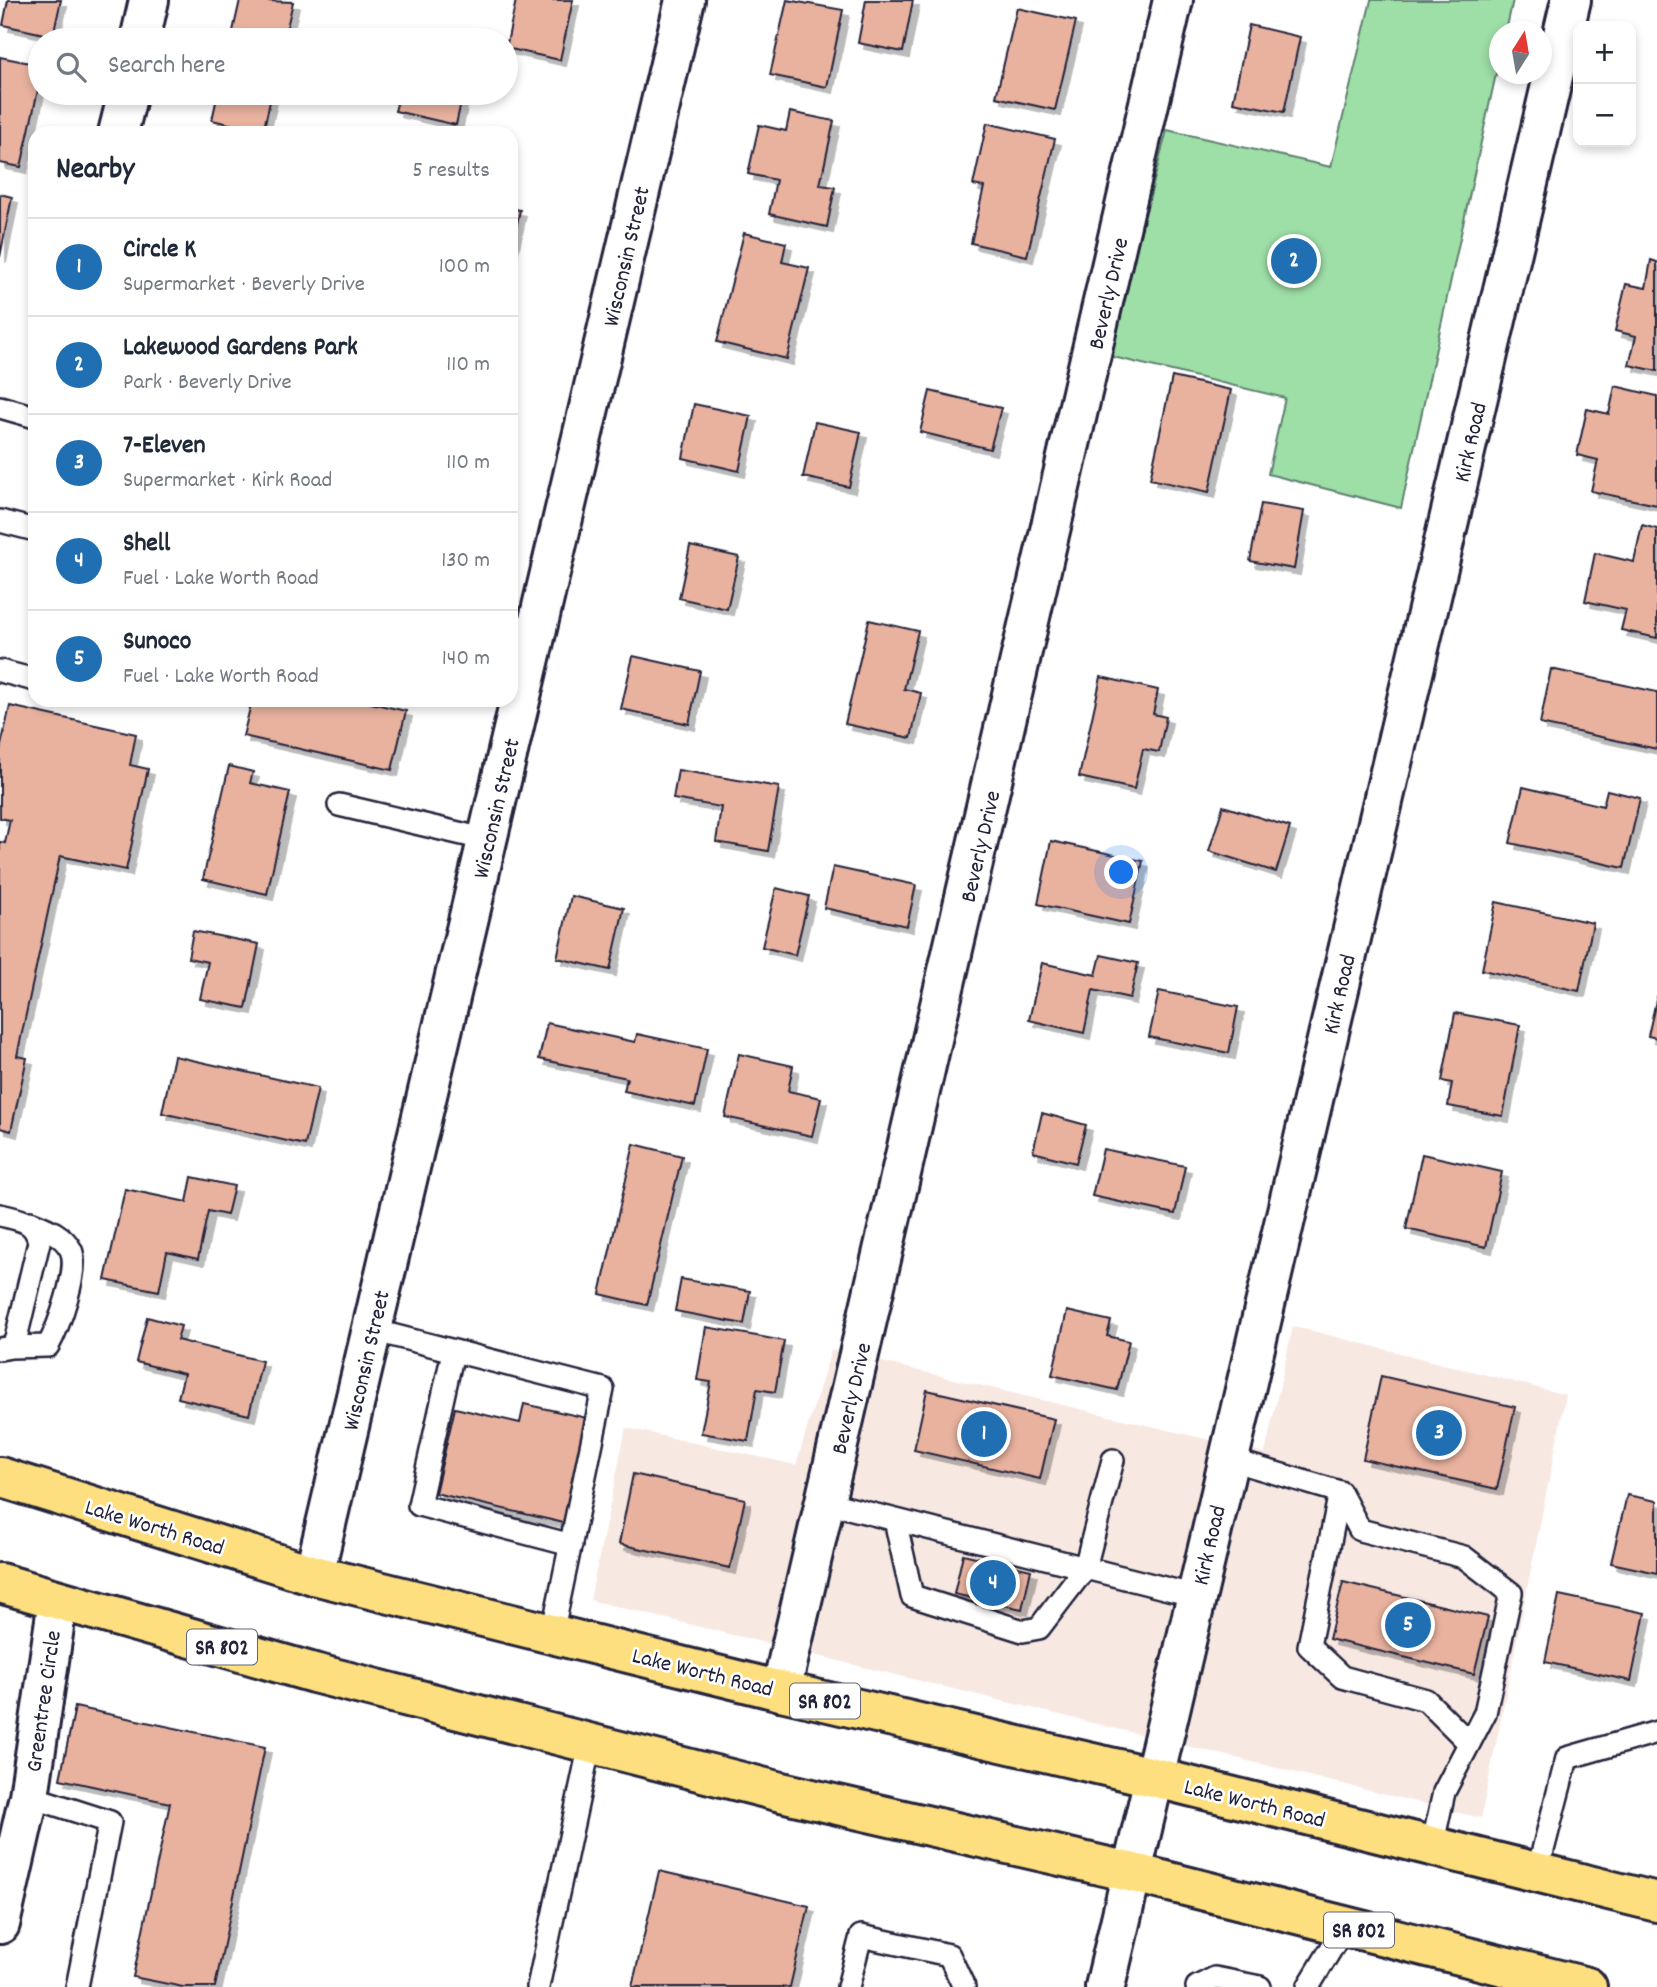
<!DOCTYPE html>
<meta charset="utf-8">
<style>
body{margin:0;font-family:Dekko,sans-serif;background:#f6f6f7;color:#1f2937}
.controls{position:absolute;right:21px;top:21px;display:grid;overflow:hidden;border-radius:14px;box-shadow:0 4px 10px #0003}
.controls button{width:63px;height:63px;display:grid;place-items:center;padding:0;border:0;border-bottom:2px solid #e0e1e3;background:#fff;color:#1f2937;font:35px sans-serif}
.compass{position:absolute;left:1489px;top:21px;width:63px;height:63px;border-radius:50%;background:#fff;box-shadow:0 4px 10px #0003;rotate:11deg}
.you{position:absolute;left:1122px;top:873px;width:24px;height:24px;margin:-18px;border:5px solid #fff;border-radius:50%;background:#1a73e8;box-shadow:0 0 0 10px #1a73e833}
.badge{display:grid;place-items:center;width:46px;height:46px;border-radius:50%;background:#1f6fb2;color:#fff;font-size:23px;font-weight:700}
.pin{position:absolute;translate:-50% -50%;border:4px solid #fff;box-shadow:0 2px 7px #0006}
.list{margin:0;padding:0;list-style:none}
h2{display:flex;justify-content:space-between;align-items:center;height:91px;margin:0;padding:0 28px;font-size:30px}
h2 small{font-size:23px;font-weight:400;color:#747a83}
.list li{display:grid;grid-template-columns:46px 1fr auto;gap:21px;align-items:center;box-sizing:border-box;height:98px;padding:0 28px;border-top:2px solid #e0e1e3}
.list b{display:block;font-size:26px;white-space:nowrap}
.list p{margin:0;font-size:23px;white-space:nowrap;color:#747a83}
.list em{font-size:23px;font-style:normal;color:#747a83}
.icon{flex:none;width:38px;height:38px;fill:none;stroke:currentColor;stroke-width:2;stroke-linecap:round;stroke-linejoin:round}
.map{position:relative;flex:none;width:1657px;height:1987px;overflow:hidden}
.search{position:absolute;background:#fff;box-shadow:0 4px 10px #0003;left:28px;top:28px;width:490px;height:77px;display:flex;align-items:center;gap:18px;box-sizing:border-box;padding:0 24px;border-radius:38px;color:#747a83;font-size:26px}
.panel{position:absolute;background:#fff;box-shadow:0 4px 10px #0003;left:28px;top:126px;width:490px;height:581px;border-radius:21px}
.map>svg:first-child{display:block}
.built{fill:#f8e8e2}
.green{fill:#9edea7;stroke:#608071;stroke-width:2}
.building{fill:#e9b29f;stroke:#22223b;stroke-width:2;filter:url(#shadow)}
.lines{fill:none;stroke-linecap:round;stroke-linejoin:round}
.service-casing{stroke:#22223b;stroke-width:26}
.minor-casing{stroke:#22223b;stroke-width:44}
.tertiary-casing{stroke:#22223b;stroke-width:44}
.primary-casing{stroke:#22223b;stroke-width:44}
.service{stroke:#fff;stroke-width:21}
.minor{stroke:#fff;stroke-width:38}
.tertiary{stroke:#fff;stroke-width:38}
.primary{stroke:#fedf80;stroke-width:38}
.labels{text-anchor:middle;stroke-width:5;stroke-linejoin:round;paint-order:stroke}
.shield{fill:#fff;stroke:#646476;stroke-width:2}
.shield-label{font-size:21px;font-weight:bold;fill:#22223b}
.street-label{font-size:23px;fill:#22223b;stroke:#fff}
</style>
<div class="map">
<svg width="1657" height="1987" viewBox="0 0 1657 1987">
<defs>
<filter id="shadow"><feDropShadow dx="6" dy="6" stdDeviation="0" flood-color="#0004"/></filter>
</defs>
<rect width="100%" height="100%" fill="#fff"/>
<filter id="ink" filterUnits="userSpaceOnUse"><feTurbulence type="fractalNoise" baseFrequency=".0143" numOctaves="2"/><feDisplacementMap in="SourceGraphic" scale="14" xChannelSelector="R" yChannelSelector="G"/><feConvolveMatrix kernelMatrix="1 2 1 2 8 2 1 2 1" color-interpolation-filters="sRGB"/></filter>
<g filter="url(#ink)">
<!-- built -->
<path class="built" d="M1293,1326L1566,1395L1481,1818L590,1600L626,1428L796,1465L831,1350L1265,1453Z"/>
<!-- green -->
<path class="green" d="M1371,0H1513L1506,31L1500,32L1499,60L1401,508L1268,474L1285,398L1109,356L1167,130L1331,167Z"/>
<!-- building -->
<path class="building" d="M8,0H61L53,36L3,25Z
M240,0L293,2L284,40H231Z
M516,0H573L560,60L506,48Z
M787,0L843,10L827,87L770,75Z
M866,0H913L903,52L858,43Z
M1017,8L1076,21L1055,110L996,97Z
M1249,25L1300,37L1284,112L1233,102Z
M0,57L40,65V81L21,167L0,163Z
M218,93H272L263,132L212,120Z
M400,93H463L456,125L395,111Z
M790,112L834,121L820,185L835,187L827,227L769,214L776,180L748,174L759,125L786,131Z
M987,123L1055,139L1027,256L971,243L984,187L973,185Z
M0,194L12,197L0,257Z
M511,208L520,210L511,251Z
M744,233L786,243L782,262L809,268L787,359L717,342Z
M1651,260L1657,262V371L1629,365L1636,336L1615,331L1626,284L1646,288Z
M1172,377L1231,390L1209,492L1150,479Z
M1615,386L1657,396V505L1591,491L1598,460L1577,455L1587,409L1609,414Z
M930,391L1001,408L990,449L920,432Z
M694,404L751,416L739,471L683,458Z
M815,422L861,432L849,487L803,477Z
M1261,504L1304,511L1294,569L1250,561Z
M1642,525L1657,529V638L1621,630L1626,610L1585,601L1595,553L1634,562Z
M690,546L739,557L727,609L679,598Z
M869,620L918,631L904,689L921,693L911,738L845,724Z
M633,656L700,671L689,724L621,709Z
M1551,669L1657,692V749L1540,724Z
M1101,677L1158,690L1153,714L1166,717L1159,752L1143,749L1134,789L1079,777Z
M252,700H358L406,711L392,770L243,736Z
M10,706L136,734L130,765L148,769L126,870L60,856L17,1056L27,1058L11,1131L0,1128V842L5,843L10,820L0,818V750Z
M229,766L253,772L250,783L290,792L267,894L203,879Z
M678,770L779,787L768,851L716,842L721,807L673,799Z
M1523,787L1603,806L1607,790L1640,798L1624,868L1510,843Z
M1223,806L1290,827L1276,872L1209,851Z
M1051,841L1143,861L1129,924L1038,904Z
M833,867L916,885L907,926L824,908Z
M776,888L809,896L795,955L762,947Z
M571,896L624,908L610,970L557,958Z
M1496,902L1593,923L1579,991L1482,970Z
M193,931L259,944L246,1008L200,999L208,962L188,958Z
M1101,955L1138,963L1130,998L1093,990L1084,1033L1029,1020L1042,963L1096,975Z
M1159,991L1238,1007L1229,1053L1149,1037Z
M1657,996V1038L1648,1036Z
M1455,1013L1520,1025L1503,1116L1448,1106L1452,1083L1442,1081Z
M547,1023L635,1042L637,1034L707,1049L695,1106L624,1091L627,1078L539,1059Z
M739,1054L793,1066L788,1091L821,1098L812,1136L725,1117Z
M174,1056L318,1088L305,1145L162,1113Z
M1042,1113L1086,1125L1076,1163L1033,1152Z
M634,1144L682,1156L647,1305L600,1294Z
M1103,1149L1185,1166L1175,1214L1092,1196Z
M1422,1154L1502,1172L1486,1247L1406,1229Z
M192,1177L234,1186L227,1215L208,1211L198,1259L167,1252L159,1291L105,1280L125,1189L187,1202Z
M681,1279L750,1291L744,1324L675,1311Z
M1067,1311L1111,1321L1107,1336L1129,1341L1117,1390L1052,1375Z
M147,1317L181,1326L177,1340L262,1361L249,1415L178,1398L184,1374L136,1362Z
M706,1327L784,1341L775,1392L757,1389L748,1441L701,1433L711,1382L697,1380Z
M1381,1376L1515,1407L1497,1489L1363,1459Z
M927,1390L1054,1419L1040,1479L914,1450Z
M524,1404L587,1418L564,1523L435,1493L455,1408L520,1423Z
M633,1474L745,1499L730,1568L619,1544Z
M1627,1495L1657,1501V1573L1611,1563Z
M963,1554L1031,1570L1022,1609L954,1594Z
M1343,1582L1488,1617L1474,1674L1329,1639Z
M1559,1595L1645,1613L1631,1681L1545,1662Z
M75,1707L265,1747L215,1987H183L133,1977L170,1803L60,1779Z
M659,1871L809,1906L790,1987H632Z"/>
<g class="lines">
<!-- service casing -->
<g class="service-casing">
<path id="service" d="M0,407L35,417
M0,521L35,530
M0,671L35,680
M339,805L488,840
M0,1215C20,1220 35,1220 39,1242L16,1338L11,1347L0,1349
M372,1330L603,1389L552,1634
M11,1347L48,1346C58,1328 80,1269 71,1250C63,1234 45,1228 30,1222
M453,1352L419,1505L571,1545
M1228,1459L1340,1492L1360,1530L1464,1557L1511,1593L1485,1713L1444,1792L1432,1847
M1340,1492L1309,1646L1342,1677L1426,1700L1469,1743
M825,1502L1196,1596
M895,1520L912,1596L1023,1631L1039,1628L1085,1568L1113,1460
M29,1796L110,1822L77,1987
M1537,1873L1567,1758L1657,1732
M538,1987L590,1744
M848,1987L861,1936L949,1955L964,1987
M1197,1987L1215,1978L1260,1987
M1308,1987L1345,1926"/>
</g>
<!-- minor casing -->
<g class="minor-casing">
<path id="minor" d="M140,40L149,0
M118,133L128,93
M314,1575L685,0
M781,1691L1173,0
M0,1924L29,1796L58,1600"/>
</g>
<!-- tertiary casing -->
<g class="tertiary-casing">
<path id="tertiary" d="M1105,1987L1571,0"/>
</g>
<!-- primary casing -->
<g class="primary-casing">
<path id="primary" d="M0,1477L314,1575L781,1691L1153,1777L1657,1902
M0,1583L314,1673L777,1791L1130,1872L1587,1987"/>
</g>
<!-- service -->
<use href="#service" class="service"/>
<!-- minor -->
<use href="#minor" class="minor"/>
<!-- tertiary -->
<use href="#tertiary" class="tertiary"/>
<!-- primary -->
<use href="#primary" class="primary"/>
</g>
</g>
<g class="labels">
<!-- shield labels -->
<g class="shield">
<rect x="187" y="1629.5" width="70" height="35" rx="5"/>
<rect x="790" y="1683.5" width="70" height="35" rx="5"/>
<rect x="1324" y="1912.5" width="70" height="35" rx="5"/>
</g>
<g class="shield-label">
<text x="222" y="1654">SR 802</text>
<text x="825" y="1708">SR 802</text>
<text x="1359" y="1937">SR 802</text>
</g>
<!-- street labels -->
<g class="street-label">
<text transform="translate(625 256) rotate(-77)" y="8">Wisconsin Street</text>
<text transform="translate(1107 293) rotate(-77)" y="8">Beverly Drive</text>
<text transform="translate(1469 442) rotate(-77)" y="8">Kirk Road</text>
<text transform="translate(495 808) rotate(-77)" y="8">Wisconsin Street</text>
<text transform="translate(979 846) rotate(-77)" y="8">Beverly Drive</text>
<text transform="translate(1338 994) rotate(-77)" y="8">Kirk Road</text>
<text transform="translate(365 1360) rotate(-77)" y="8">Wisconsin Street</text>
<text transform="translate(850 1398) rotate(-77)" y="8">Beverly Drive</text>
<text transform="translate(155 1526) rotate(17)" y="8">Lake Worth Road</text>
<text transform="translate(1208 1545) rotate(-77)" y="8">Kirk Road</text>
<text transform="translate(703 1671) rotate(14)" y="8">Lake Worth Road</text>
<text transform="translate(42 1701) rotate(-82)" y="8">Greentree Circle</text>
<text transform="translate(1255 1802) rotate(14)" y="8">Lake Worth Road</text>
</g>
</g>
</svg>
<div class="controls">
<button>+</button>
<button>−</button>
</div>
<svg class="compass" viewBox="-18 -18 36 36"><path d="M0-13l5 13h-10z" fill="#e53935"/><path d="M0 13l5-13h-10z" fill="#747a83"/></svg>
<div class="you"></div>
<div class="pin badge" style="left:984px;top:1434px">1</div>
<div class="pin badge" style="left:1294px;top:261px">2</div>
<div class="pin badge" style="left:1439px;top:1433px">3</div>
<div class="pin badge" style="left:993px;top:1583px">4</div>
<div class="pin badge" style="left:1408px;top:1625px">5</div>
<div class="search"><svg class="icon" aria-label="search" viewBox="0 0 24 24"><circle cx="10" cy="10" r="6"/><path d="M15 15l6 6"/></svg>Search here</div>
<section class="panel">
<h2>Nearby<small>5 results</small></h2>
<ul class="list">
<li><span class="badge">1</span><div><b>Circle K</b><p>Supermarket · Beverly Drive</p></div><em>100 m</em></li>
<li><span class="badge">2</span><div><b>Lakewood Gardens Park</b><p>Park · Beverly Drive</p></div><em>110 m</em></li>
<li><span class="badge">3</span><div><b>7-Eleven</b><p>Supermarket · Kirk Road</p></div><em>110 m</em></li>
<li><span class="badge">4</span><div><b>Shell</b><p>Fuel · Lake Worth Road</p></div><em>130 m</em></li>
<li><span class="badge">5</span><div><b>Sunoco</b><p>Fuel · Lake Worth Road</p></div><em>140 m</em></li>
</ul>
</section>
</div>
